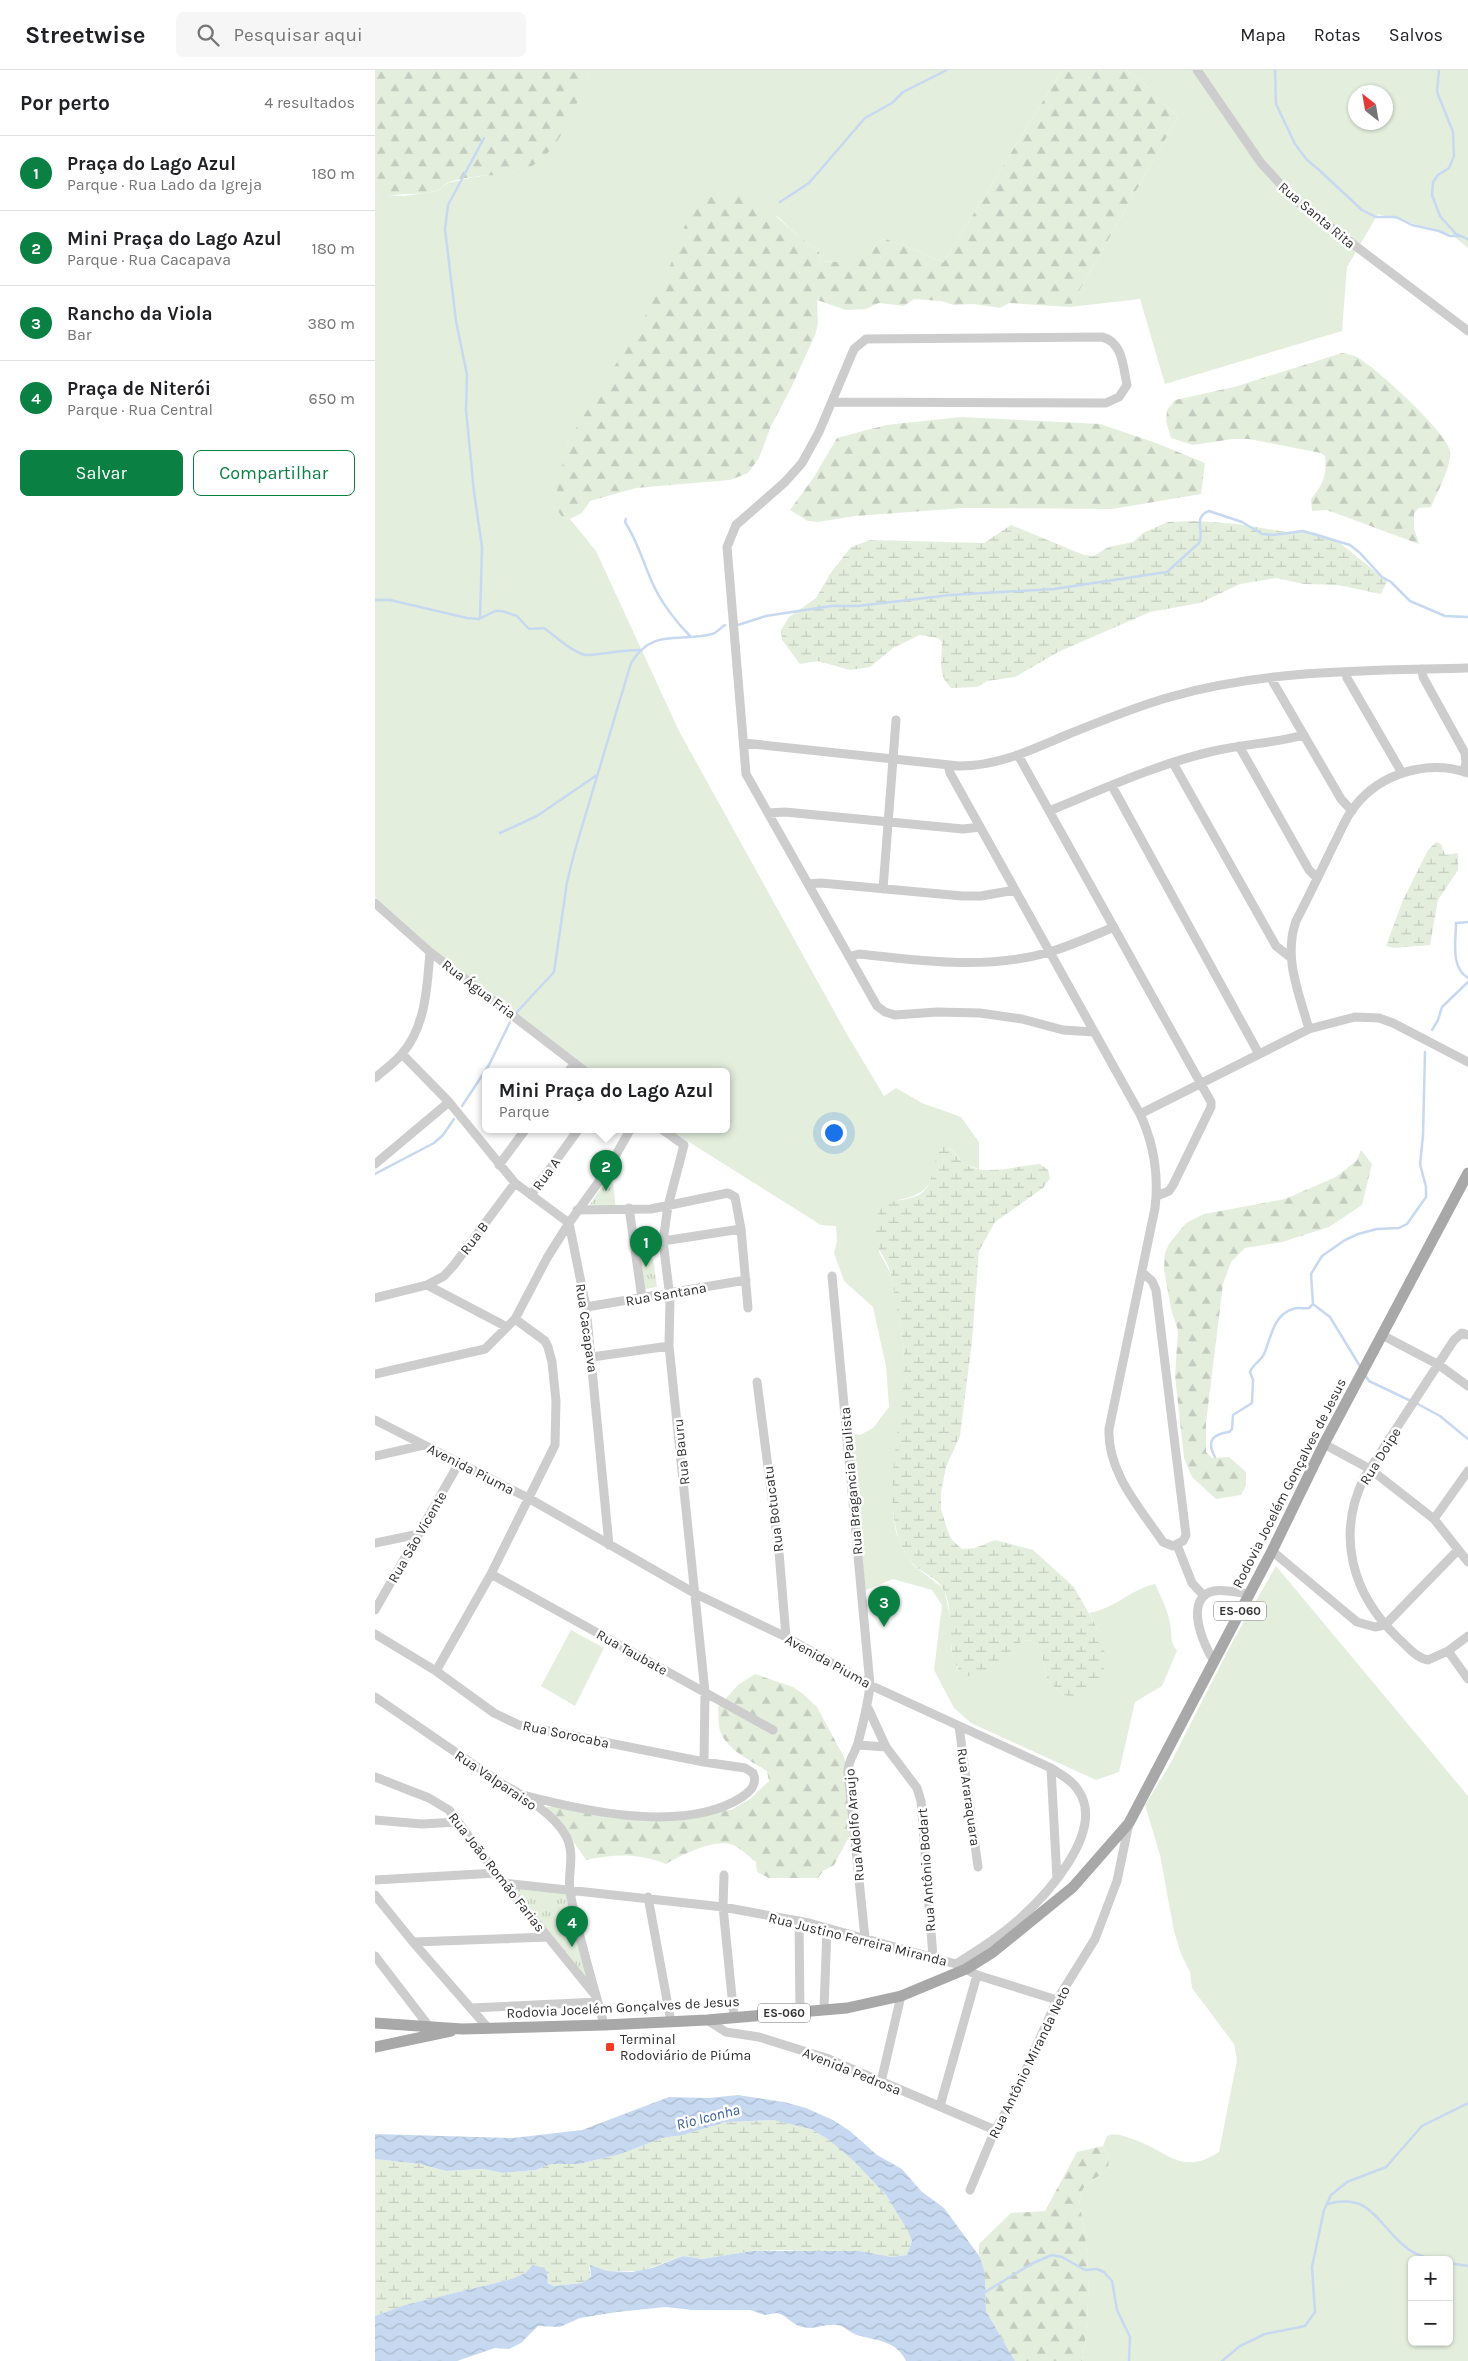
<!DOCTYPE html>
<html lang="pt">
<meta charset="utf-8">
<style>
body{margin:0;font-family:Karla,sans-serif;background:#f6f6f6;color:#202124}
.controls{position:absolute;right:15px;bottom:15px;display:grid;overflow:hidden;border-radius:8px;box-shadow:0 1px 4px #0004}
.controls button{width:45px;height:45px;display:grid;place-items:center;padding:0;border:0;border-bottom:1px solid #e0e0e0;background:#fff;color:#202124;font:25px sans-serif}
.compass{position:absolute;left:973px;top:15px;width:45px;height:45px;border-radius:50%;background:#fff;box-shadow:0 1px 4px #0004;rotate:329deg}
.you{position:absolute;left:458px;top:1062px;width:18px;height:18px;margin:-12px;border:4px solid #fff;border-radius:50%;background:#1a73e8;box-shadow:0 0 0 8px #1a73e833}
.badge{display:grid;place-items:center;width:32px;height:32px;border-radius:50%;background:#0b8043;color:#fff;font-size:16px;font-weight:700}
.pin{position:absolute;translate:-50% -41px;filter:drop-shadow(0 1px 2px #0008)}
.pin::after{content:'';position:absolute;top:26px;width:18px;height:15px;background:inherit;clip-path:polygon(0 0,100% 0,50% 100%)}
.popup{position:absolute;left:107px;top:998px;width:248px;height:65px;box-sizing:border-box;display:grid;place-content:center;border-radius:8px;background:#fff;filter:drop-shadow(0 1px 4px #0005);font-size:16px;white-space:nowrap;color:#757577}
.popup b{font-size:19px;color:#202124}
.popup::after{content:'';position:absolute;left:50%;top:100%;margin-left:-10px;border:10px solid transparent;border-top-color:#fff}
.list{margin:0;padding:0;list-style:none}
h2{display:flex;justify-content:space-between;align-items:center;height:65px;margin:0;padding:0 20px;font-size:21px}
h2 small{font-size:16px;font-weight:400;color:#757577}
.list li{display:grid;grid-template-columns:32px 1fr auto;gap:15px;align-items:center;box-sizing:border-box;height:75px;padding:0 20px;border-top:1px solid #e0e0e0}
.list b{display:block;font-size:19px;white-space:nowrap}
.list p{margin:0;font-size:16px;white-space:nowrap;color:#757577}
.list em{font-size:16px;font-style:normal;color:#757577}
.actions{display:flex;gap:10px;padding:15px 20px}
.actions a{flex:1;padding:11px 0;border:1px solid #0b8043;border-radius:8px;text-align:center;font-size:18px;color:#0b8043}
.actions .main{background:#0b8043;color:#fff}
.icon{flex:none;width:28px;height:28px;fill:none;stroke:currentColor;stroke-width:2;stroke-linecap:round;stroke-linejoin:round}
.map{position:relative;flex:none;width:1093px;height:2291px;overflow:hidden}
header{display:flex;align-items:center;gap:30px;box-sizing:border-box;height:70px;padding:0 25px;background:#fff;border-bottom:1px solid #e0e0e0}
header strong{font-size:24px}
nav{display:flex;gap:28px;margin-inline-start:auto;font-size:18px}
.search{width:350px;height:45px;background:#f6f6f6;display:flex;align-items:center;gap:12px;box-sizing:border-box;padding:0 18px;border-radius:8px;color:#757577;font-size:19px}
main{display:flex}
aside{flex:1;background:#fff}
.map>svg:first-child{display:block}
.green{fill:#e3eedd;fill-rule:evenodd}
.forest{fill:url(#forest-firs)}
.wetland{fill:url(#wetland-marsh)}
.park{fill:url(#park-tufts)}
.water{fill:url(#water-waves)}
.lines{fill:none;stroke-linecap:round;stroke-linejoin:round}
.stream{stroke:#c7d9f0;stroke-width:2.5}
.minor{stroke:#cdcdcd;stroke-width:9}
.major{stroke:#a8a8a8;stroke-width:11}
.poi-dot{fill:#f73822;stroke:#fff;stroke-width:2}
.labels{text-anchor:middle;stroke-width:5;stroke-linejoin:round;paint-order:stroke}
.shield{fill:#fff;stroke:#6e6e6e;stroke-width:1}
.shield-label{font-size:12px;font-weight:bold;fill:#303030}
.street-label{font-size:14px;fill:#303030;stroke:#fff}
.poi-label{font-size:14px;fill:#303030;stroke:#fff;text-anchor:start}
.water-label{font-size:15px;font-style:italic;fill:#35619b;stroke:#fff}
</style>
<header>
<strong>Streetwise</strong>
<div class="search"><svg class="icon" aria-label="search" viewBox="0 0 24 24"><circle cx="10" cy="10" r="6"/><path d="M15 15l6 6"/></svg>Pesquisar aqui</div>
<nav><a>Mapa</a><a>Rotas</a><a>Salvos</a></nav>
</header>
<main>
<aside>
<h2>Por perto<small>4 resultados</small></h2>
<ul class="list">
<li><span class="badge">1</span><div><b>Praça do Lago Azul</b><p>Parque · Rua Lado da Igreja</p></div><em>180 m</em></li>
<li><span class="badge">2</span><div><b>Mini Praça do Lago Azul</b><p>Parque · Rua Cacapava</p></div><em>180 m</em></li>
<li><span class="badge">3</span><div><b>Rancho da Viola</b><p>Bar</p></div><em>380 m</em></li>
<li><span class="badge">4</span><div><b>Praça de Niterói</b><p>Parque · Rua Central</p></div><em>650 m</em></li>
</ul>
<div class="actions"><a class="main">Salvar</a><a>Compartilhar</a></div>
</aside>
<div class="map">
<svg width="1093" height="2291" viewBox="0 0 1093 2291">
<defs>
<pattern id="forest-firs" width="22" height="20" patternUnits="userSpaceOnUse" patternTransform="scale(1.25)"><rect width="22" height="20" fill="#e3eedd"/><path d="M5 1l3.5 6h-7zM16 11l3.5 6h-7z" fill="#c3ccbe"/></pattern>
<pattern id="wetland-marsh" width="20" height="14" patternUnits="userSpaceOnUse" patternTransform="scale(1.25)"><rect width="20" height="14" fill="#e3eedd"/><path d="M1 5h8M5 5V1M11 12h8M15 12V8" fill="none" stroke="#c3ccbe"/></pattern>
<pattern id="park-tufts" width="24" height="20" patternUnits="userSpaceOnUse" patternTransform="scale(1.25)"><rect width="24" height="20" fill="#e3eedd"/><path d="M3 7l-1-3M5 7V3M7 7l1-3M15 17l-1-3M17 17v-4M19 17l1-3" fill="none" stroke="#c3ccbe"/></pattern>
<pattern id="water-waves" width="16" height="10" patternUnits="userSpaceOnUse" patternTransform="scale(1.25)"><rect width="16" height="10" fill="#c7d9f0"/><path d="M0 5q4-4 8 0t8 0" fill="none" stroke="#abbbce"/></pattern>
</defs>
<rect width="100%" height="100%" fill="#fff"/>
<!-- green -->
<path class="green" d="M216,0H687L569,192L511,169L503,171C492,193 468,193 446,191L444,182L423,166L402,146L313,147C289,228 239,303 192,373L188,396L187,447L195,449L221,481L304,661L470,961L509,1026L521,1018L547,1033L586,1047L604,1072V1099L589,1094L575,1078L565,1079C557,1110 557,1124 523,1130L504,1182L517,1206L528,1273L530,1306L518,1412V1445L521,1462L529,1481L538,1495L569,1519L576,1551V1578L582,1599L648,1570L658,1571L666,1583L673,1612L689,1625L726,1565L714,1543C739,1539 756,1519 780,1514C787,1528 794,1543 796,1559C797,1570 795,1570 802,1581L787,1616L760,1632L744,1702L721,1710L596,1653L579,1638L559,1600L567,1535L557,1520L518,1509L486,1522L466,1360L485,1365L498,1358L514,1337L511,1296L498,1237L469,1211L459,1183L462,1171L461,1156L446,1155L295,1060H351V1002H213L104,920L0,827V129L9,125L29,126L62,121L73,113L99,107L146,101L191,56Z
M750,0H1093V178L1076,164L1003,144L972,197L967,261L790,314L765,229L695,237L803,47L763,8ZM981,22H1011V52H981Z
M901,1496L1093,1726V2291H707C715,2247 715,2200 709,2156C707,2144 701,2130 708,2119C713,2110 725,2106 733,2101L734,2088L728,2076L732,2066C740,2063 746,2065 754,2068C791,2078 804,2108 844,2082L862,1990L859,1974L817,1918L815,1902L806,1884L799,1861L785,1785L770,1735L794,1696L859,1569ZM1037,2190H1074V2272H1037Z
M196,1560L229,1578L200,1636L166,1616Z"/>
<!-- forest -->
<path class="forest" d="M0,0H216C200,35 186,86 147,101C133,106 113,104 98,107C90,108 79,110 72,113C68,116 65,120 60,121C41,126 16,122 0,129Z
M687,0H750L763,8L803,47L695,237L634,233L625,238L599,234L579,235L566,231L539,229L529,236L504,233L491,239L471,240L442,230L443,254L440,265L416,318L396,356L384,388L373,403L355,410L261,418L215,431L207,443L195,449L187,447L181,437L182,421L192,373L267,252L295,196L313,147L321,134L336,127L368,126L383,130L423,166L444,182L446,191C468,193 492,192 503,171L511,169L569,192Z
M967,283C972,284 978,285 982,287C1000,297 1073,363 1075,381C1077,396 1062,422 1056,437L1044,438L1039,443V458L1044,474L952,440L937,441L936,429C948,415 952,405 950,386L946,383L874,369H858L818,375L796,368L791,351L792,340L800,330L859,317Z
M586,347L725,354L781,373L830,393L826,424L737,439L589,438L480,446L443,452L433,451L415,440L439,407L462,368L511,355Z
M986,1080L997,1094L987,1135L954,1157L907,1172L870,1178L856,1192L848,1214L831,1353V1382L837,1388L854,1387L871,1402V1415L866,1425L841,1429L817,1407L809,1388L800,1306L803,1260L796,1239L789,1199L790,1183L794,1174L811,1153L829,1144L910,1129L961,1107L982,1090Z
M380,1604L418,1617L428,1624L442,1637L470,1689L475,1765L459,1795L448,1801L443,1808H394L382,1802L381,1792C374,1787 366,1778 358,1775C340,1768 307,1785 291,1794C262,1783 240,1784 211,1790L189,1758L165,1738L186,1735L299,1745L356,1740L375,1729L394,1711L392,1701C375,1690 353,1681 345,1661C343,1654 344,1645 343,1637L363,1615Z
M728,2076L734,2088L733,2101C725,2106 713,2110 708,2119C701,2130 707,2144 709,2156C715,2200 715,2247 707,2291H640L611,2241L610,2203L604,2184V2174L636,2143L670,2141L702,2082Z"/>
<!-- wetland -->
<path class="wetland" d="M821,451L863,454L911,462H938L960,469L1012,511L1006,524L963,515L929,514L901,508L865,514L825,533L775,542L683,582L640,607L612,611L602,617L576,618C562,604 567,591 567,572L563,568L545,565L518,578L495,597L475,600L443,591L425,594L407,570L406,560L414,547L441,528L455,504L476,477L495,470L609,473L636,455L709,485L719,486L733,477L758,472L768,463L793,452Z
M1061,772L1066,774L1070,785L1083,783V800L1063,830L1055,875L1019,878L1011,876L1028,830L1053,780Z
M570,1075C579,1080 582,1089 590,1094C610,1107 643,1095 665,1094L673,1100L675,1108L668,1118L620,1152L604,1181L597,1271L585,1366L571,1397L566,1422V1439L572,1459L577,1470L587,1479L600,1478L620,1470L658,1480L699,1517L726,1565L731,1589L726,1613L712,1626L701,1628L689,1625L673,1612L666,1583L658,1571L648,1570L612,1602L589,1607C567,1584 582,1548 569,1520C564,1510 549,1503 540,1496C531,1488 524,1471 521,1459C508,1402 534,1335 528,1274C527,1261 523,1247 521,1234C519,1225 519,1216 517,1207C508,1175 486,1170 508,1134C518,1131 529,1130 539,1127C564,1119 554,1086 570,1075Z
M398,2050C410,2052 423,2054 435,2059C468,2071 528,2137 537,2171L532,2185L516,2187L412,2180L377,2181L327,2189L308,2186L267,2201H232L214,2197L216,2207L207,2213L177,2216L173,2212L172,2202L158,2195L150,2203L137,2209L31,2235L0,2246V2089L45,2094L71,2101L108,2099L128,2103L161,2100L176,2094H204L246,2084L287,2068L308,2065L351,2052Z"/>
<!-- park -->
<path class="park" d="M237,1102L241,1140L209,1143Z
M276,1174L282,1217L265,1220L259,1176Z
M131,1813L198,1823L226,1931Z"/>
<!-- water -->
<path class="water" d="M363,2025L409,2032L431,2038L458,2050L475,2061L502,2085L527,2099L546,2121L569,2138L605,2187L610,2203L611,2241L640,2291H531C521,2270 502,2271 482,2265C475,2263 470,2256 462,2255C450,2253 440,2260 427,2257C417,2255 411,2244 401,2243L390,2245L375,2240H317L291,2237L242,2242L205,2248L185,2257L163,2256L146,2273L134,2279L120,2278L82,2291H0V2246L30,2235L137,2209L150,2203L158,2195L169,2198L172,2202L173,2213L178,2216L207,2213L216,2207L215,2195L232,2201L257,2202L277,2198L308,2186L327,2189L377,2181H484L516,2187L532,2185L537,2171L532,2159L511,2125L479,2091L453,2069L436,2059L398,2050L351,2052L308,2065L287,2068L246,2084L204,2094H176L161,2100L128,2103L108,2099L71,2101L45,2094L0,2089V2064L138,2068L207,2060L294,2027L334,2028Z"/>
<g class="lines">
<!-- stream -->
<path class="stream" d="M900,0L901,34L920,74L932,90L943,99L987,140L1001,147H1021L1037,155L1064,161L1075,166H1084
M1064,0L1062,22L1078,62L1079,86L1074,98L1063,105L1058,112L1057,125L1065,146L1081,164L1093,169
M405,132L434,113L490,48L517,33L528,22L572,0
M251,449L250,452C263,472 268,492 277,512C285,531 301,552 315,566
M0,530H15L92,548L104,549L120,541H127L142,546L154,559L169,558C179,565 200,585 213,585C230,584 246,580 264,580
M105,548L107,477L99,422L91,340L92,305L81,251L70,159L73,135L109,68
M363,555L391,546L456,536H483L575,525L679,519L792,502L824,473C830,462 817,447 834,441L867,452L887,464L898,465L928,461L975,475L985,483L1007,507L1016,512L1035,531L1070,546L1093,547
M125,763L162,746L222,705
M1093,852L1081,853C1081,871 1075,897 1093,908
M142,942L179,902L192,812L200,780L256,593C278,557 304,573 337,564C342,563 345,558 350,555
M1057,960L1063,950L1067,937L1093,912
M87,1036L114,995L135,952
M0,1104L59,1073L68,1065L79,1049
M938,1234L955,1247L986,1298
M990,1305L994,1311L1036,1331
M1041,1333L1065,1346L1093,1369
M840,1387C831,1371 838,1364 854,1362L857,1359L858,1345L877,1333L878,1310L875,1302C878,1294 886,1291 889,1284C896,1268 898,1245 918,1239C923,1237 929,1239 934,1238L938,1234L936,1204L947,1186L970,1170L983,1164L1002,1159L1024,1158L1032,1154L1051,1127V1117L1045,1094L1048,1066L1050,982
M952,2134C995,2123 1000,2150 1027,2174C1036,2183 1047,2186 1058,2190
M1074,2193L1093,2196
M607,2224L658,2193L677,2185L687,2187L710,2200L722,2199L729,2202L737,2211L742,2240L755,2267L754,2291
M847,2291L865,2276L890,2264L930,2256L940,2242L937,2197L949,2140L956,2125L972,2112L1011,2097L1047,2056L1093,2033"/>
<!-- minor -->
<path class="minor" d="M822,0L886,93L921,131L1093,261
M457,332L731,333L744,327L752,315C748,297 748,272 727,267L491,269L479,279L444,362L427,393L410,412L361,455L352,477L371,704L502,936L510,942L520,945L562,942L605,943L647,949L688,960L719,962
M1047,599L1048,607L1090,683L1091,692L1089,702
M971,602L972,608L1027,703
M898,607V612L966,729L977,741
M369,673L584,696C622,696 654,681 689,666C724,652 759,637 795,627C892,599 993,601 1093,598
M864,676L934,800L942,808
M643,685L836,1032V1037L798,1115L794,1121L782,1126
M798,693L901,876L915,887
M573,695L575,703L765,1044C779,1074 784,1104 780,1138L734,1359C732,1402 765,1438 788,1472L798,1476L808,1471L811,1465L781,1220L777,1211L768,1203
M737,716L884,984
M674,741C728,719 782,694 839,681C869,674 900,673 929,665
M393,743L410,742L588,759L605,757
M433,814L446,813L587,826H606L640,820
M508,819L521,650
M0,833L55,882L211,1002
M474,887L484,884C547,891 613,900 675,882C697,875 718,866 739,857
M934,959C924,923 908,888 921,851C934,826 946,801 958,776C965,763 970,748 980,736C1006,703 1053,689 1093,703
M193,1002L200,993
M0,1008C9,1000 19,993 26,985C51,957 52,917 55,882
M765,1044L934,959L980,947L1004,948L1018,953L1093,992
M288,1060L309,1075L293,1136L288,1171L295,1228L294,1276L330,1622L329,1692
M0,1094L74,1032
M124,1095L150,1060
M156,1125L203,1060
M254,1138L267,1228
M202,1140L276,1139L353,1123L360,1127L366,1159L373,1238
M288,1171L366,1159
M457,1206L495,1615C493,1635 488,1653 483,1673C480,1683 473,1690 473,1702L490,1868
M52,1215L69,1206L79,1195L140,1113
M0,1228L52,1215L132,1257
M211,1237L371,1210
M1007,1265L1064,1295L1093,1316
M1093,1265L1087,1263L1079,1270L989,1408C961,1466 977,1524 1023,1568C1032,1576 1041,1588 1053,1590L1073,1581L1093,1566
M217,1287L294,1276
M0,1304L110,1279L140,1249L172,1188L194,1153L140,1113L74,1032L27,984
M382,1312L404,1482L411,1567
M0,1350L155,1429L321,1524L411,1567L495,1615L676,1698C686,1705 697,1710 703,1720C732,1761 670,1827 641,1852C623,1868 602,1881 581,1894
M949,1374L995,1399L1059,1449L1093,1492
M0,1386L49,1375
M1059,1449L1093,1401
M0,1473L44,1464
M234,1475L211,1237L194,1153L233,1099L255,1060
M802,1475L817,1513L829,1526
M897,1481L982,1552L1000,1557L1010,1555L1083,1480
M116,1504L398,1660
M0,1540L84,1393
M0,1564L61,1601L119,1643L144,1655L329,1692L370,1698L378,1703C383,1714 376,1721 367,1727C310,1764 209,1741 148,1725
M1073,1581L1093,1609
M839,1591C828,1575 808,1527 839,1521C850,1519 863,1523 874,1524
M61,1601L116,1504L180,1375L181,1331L177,1292L173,1277L170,1271L140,1249
M0,1627L127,1714C148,1725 180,1745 191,1766C201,1785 192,1803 195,1822C203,1867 218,1912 229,1955
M493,1638L511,1677L542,1718L546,1731L558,1887
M584,1656L603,1797
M483,1675L511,1677
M676,1698L682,1809
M0,1707L54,1728L74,1740L121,1803L220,1925
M0,1750L47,1754L83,1752
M349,1805L348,1837L359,1947
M0,1810L121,1803
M129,1813L348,1837L434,1853L581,1894L602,1905L682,1930
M0,1825L38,1872L113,1958
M273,1827L296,1952
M424,1851L425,1941
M38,1872L173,1867
M0,1886L53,1955
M96,1938L223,1932
M449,1939L452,1858
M332,1950L351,1962L384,1967L451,1988L620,2060
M506,2012L526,1926
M565,2036L602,1905
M595,2120L620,2060L637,2031L682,1930L720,1869L742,1811L754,1753"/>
<!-- major -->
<path class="major" d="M0,1953L87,1959L229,1955L332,1950L472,1938L526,1926L591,1899L618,1882L698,1817L754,1753L897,1481L949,1374L1093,1103
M0,1977L76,1961"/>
</g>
<!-- markers -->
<rect class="poi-dot" x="230" y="1972" width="10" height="10" rx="2.5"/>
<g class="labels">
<!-- shield labels -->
<g class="shield">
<rect x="839" y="1531.5" width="52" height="19" rx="4"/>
<rect x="383" y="1933.5" width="52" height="19" rx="4"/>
</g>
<g class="shield-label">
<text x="865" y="1545">ES-060</text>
<text x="409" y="1947">ES-060</text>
</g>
<!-- street labels -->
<g class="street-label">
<text transform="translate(942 145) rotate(40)" y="5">Rua Santa Rita</text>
<text transform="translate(104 919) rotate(37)" y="5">Rua Água Fria</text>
<text transform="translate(171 1104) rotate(-54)" y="5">Rua A</text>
<text transform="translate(99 1168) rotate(-53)" y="5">Rua B</text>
<text transform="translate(291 1224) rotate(-10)" y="5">Rua Santana</text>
<text transform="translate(212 1258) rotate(82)" y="5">Rua Cacapava</text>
<text transform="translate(306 1382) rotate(-96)" y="5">Rua Bauru</text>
<text transform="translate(1005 1386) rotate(-58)" y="5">Rua Doipe</text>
<text transform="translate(96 1399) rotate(27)" y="5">Avenida Piuma</text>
<text transform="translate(476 1411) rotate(-95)" y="5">Rua Bragancia Paulista</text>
<text transform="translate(914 1413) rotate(-63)" y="5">Rodovia Jocelém Gonçalves de Jesus</text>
<text transform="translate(398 1439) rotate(-97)" y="5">Rua Botucatu</text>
<text transform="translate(42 1467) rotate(-60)" y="5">Rua São Vicente</text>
<text transform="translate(257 1582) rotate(29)" y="5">Rua Taubate</text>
<text transform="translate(453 1591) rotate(29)" y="5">Avenida Piuma</text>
<text transform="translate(191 1664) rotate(12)" y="5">Rua Sorocaba</text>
<text transform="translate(121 1710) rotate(34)" y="5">Rua Valparaiso</text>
<text transform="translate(594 1727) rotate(82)" y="5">Rua Araraquara</text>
<text transform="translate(479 1755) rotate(-95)" y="5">Rua Adolfo Araujo</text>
<text transform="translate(551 1800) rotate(-94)" y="5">Rua Antônio Bodart</text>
<text transform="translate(122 1802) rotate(52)" y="5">Rua João Romão Farias</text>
<text transform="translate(483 1869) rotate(14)" y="5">Rua Justino Ferreira Miranda</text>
<text transform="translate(248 1937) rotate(-3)" y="5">Rodovia Jocelém Gonçalves de Jesus</text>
<text transform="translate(654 1992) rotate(-64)" y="5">Rua Antônio Miranda Neto</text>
<text transform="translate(477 2001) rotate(22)" y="5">Avenida Pedrosa</text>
</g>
<!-- poi labels -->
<g class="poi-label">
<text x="245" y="1974">Terminal<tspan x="245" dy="16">Rodoviário de Piúma</tspan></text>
</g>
<!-- water labels -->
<g class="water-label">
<text transform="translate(333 2047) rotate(-14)" y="5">Rio Iconha</text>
</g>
</g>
</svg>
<div class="controls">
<button>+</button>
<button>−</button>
</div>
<svg class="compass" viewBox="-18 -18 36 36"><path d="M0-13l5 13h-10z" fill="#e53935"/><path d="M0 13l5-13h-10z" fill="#757577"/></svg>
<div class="you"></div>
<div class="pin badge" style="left:271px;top:1197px">1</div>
<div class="pin badge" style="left:231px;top:1121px">2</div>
<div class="popup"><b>Mini Praça do Lago Azul</b>Parque</div>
<div class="pin badge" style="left:509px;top:1557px">3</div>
<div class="pin badge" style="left:197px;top:1877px">4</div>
</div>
</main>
